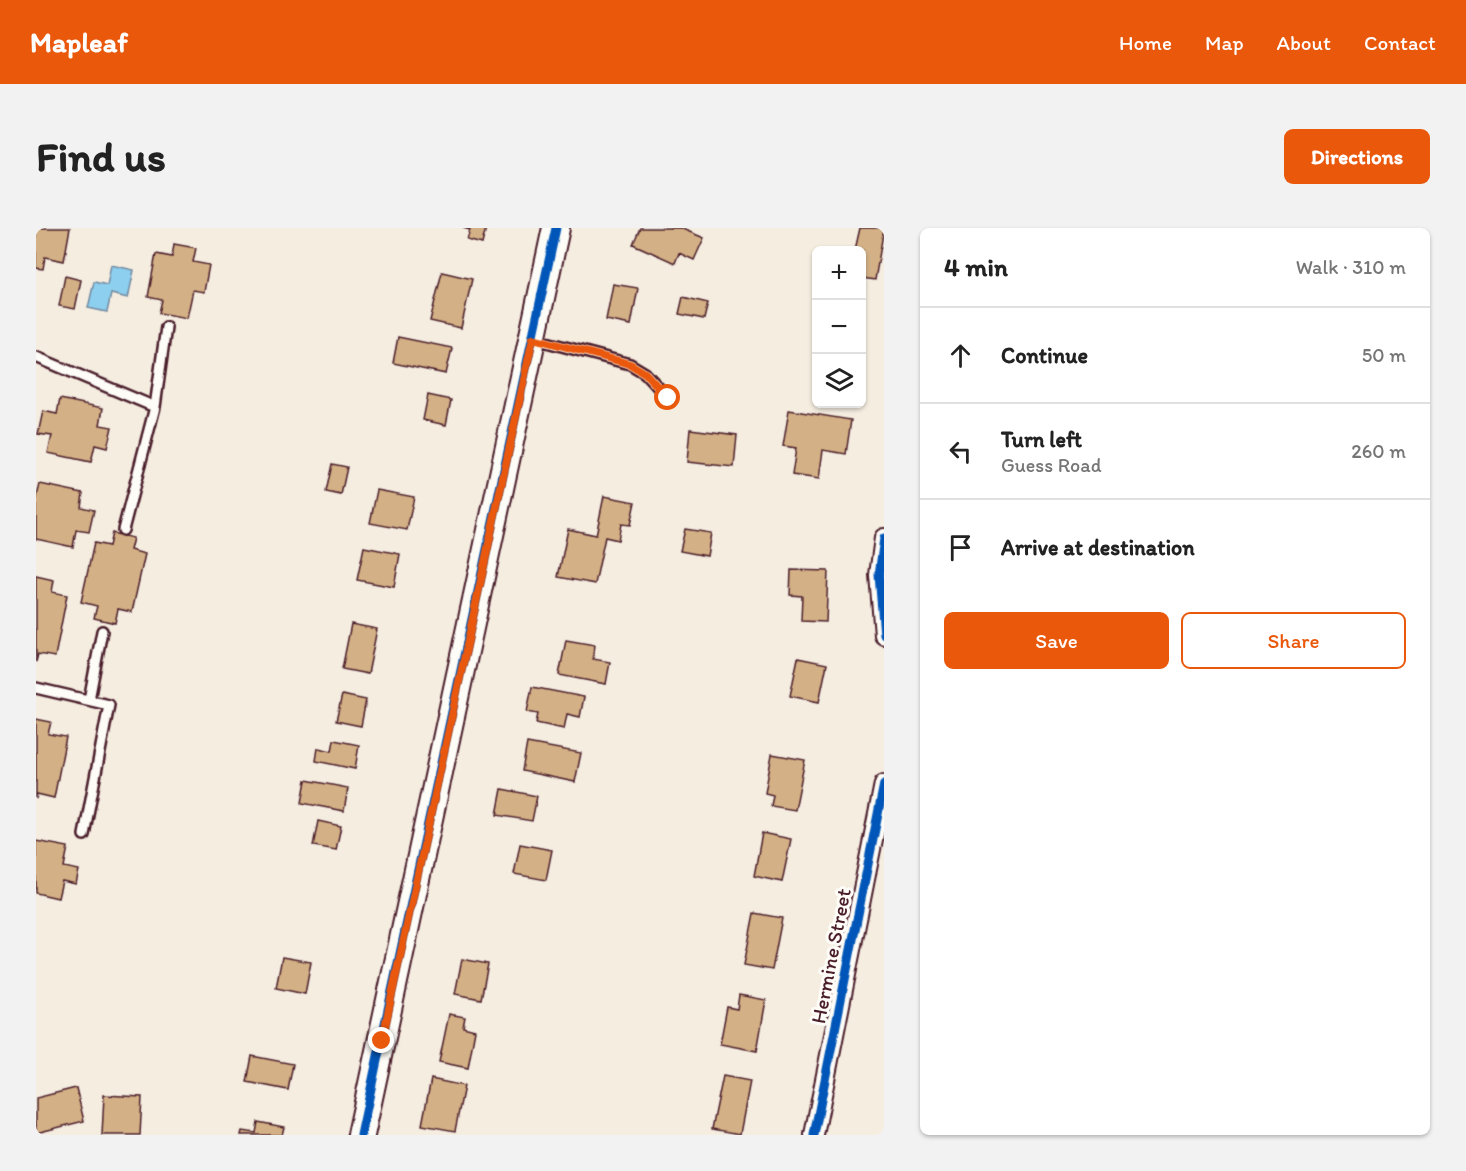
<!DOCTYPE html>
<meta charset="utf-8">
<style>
body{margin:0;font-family:Itim,sans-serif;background:#f2f2f2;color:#222}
.controls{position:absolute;right:18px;top:18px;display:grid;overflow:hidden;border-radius:9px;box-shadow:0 2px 4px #0004}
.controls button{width:54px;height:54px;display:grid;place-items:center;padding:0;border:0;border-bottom:2px solid #e0e0e0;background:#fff;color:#222;font:30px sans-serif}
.stop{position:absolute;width:18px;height:18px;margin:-14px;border:4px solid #ea580c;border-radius:50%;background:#fff}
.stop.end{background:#ea580c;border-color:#fff;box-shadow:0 2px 6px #0008}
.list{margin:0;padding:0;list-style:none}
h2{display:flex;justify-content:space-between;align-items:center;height:78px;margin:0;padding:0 24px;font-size:26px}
h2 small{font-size:20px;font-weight:400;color:#767676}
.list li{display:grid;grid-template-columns:39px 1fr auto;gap:18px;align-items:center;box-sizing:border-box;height:96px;padding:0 24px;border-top:2px solid #e0e0e0}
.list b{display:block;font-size:22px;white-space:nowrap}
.list p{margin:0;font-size:20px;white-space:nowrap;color:#767676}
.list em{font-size:20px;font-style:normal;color:#767676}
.actions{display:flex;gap:12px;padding:18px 24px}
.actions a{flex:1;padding:14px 0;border:2px solid #ea580c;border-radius:9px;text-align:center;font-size:21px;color:#ea580c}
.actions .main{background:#ea580c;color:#fff}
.icon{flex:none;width:33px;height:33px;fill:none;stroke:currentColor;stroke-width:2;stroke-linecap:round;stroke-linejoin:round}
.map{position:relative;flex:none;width:848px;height:907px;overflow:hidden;border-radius:9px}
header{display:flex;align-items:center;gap:36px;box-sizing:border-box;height:84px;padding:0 30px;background:#ea580c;color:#fff}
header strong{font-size:28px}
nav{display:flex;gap:33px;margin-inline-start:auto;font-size:21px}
.intro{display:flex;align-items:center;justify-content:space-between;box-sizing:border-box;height:144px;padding:0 36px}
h1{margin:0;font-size:42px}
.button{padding:15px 27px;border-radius:9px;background:#ea580c;color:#fff;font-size:21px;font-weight:700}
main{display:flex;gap:36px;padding:0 36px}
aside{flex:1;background:#fff;border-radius:9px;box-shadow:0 2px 4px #0004}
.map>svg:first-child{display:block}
.water{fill:#8dcfee;stroke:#7289a0;stroke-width:1.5}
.building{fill:#d3b085;stroke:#4a1f2b;stroke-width:1.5}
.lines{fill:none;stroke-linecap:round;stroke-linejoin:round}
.lane-casing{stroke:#4a1f2b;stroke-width:14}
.street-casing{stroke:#4a1f2b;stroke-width:22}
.secondary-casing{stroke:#4a1f2b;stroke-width:30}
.lane{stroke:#fdfcf7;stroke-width:9}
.street{stroke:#fdfcf7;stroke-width:18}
.secondary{stroke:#fdfcf7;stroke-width:26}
.cycleway-casing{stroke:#fdfcf7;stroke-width:13}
.cycleway{stroke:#0057b8;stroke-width:9}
.route{stroke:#ea580c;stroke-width:8}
.labels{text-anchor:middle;stroke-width:6;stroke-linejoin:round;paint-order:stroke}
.street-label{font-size:21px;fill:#4a1f2b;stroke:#fdfcf7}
</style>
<header>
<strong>Mapleaf</strong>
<nav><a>Home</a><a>Map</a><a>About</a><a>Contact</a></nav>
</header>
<div class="intro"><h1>Find us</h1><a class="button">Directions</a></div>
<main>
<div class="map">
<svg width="848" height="907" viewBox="0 0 848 907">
<rect width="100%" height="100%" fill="#f5ede0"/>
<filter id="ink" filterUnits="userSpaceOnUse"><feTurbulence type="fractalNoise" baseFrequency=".0167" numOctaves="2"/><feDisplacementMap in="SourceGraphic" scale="12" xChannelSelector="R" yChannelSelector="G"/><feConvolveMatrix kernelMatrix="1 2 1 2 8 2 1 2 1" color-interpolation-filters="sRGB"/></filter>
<g filter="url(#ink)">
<!-- water -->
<path class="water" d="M75,37L98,42L92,70L75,66L71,84L52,80L58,54L71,57Z"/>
<!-- building -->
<path class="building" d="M0,0H34L28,33L9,29L7,41L0,40Z
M427,0H450L446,16L431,12L434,2Z
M604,0H644L668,10L658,32L643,25L639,35L597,16Z
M824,0H848L839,52L826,50V22H819Z
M138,16L160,20L157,34L173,37L168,64L157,62L151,90L123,85L126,72L112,69L120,26L136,29Z
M406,44L436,51L425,100L394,93Z
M29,48L45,52L39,81L23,78Z
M577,56L602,60L595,97L570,92Z
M647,69L672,75L668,91L643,86Z
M362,109L416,120L410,146L357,135Z
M392,167L415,172L410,197L387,192Z
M24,171L67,180L64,197L76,199L71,220L59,217L55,234L12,225L16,208L2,206L7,183L21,186Z
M753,182L815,192L810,226L787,222L783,251L756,247L760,220L747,218Z
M654,201L701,207L698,239L651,234Z
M296,236L311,239L305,267L290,264Z
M4,256L47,265L45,279L58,282L53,304L40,302L37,319L0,311V273Z
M341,262L378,269L371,302L334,295Z
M568,268L599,274L594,297L585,296L582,312L569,309L559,356L522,349L532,301L560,307Z
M649,301L675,305L671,328L644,323Z
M76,305L97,310L94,322L109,326L96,384L82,381L79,395L58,390L61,378L45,374L58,315L73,318Z
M328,319L364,326L358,359L321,352Z
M755,342L792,343L790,394L765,393L766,368L754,367Z
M0,348L18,352L16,364L31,367L19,429L2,426L0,434Z
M315,396L341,401L332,446L306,441Z
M530,412L559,417L557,431L574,434L570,456L523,447Z
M762,430L791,436L783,474L754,468Z
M496,459L548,469L544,489L531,486L528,501L500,495L502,486L491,484Z
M306,467L330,472L325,498L300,493Z
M0,491L15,494L12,506L30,509L18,570L1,566L0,571Z
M298,512L323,517L319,541L280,533L282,520L296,523Z
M491,515L545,525L539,554L486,543Z
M736,526L769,532L759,582L735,578L737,567L729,565Z
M270,552L312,560L308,583L266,575Z
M466,561L501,568L496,593L461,587Z
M282,593L305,598L300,622L277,618Z
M726,605L755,611L746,654L718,648Z
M0,613L32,619L28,639L43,642L40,656L26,653L22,670L0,665Z
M484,616L516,622L510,652L478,646Z
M718,685L746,690L736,742L708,737Z
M246,729L275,734L269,766L240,760Z
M426,731L452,736L445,771L419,766Z
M703,767L730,772L721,823L684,816L691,779L701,781Z
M413,786L429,789L427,799L439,802L432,840L403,834Z
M216,828L257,836L252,862L211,854Z
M687,848L714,853L704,906L676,901Z
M395,851L428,858L419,903L386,897Z
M40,860L48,893L0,905V870Z
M68,867L106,869L104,907H66Z
M222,894L248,899L246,907H205L206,903L220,905Z"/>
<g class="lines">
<!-- lane casing -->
<g class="lane-casing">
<path id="lane" d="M499,111L594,136L609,145L632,170
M0,129L119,179
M87,302L119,179L130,99
M0,460L73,477L48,607
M53,472L66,403"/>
</g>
<!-- street casing -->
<g class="street-casing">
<path id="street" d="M848,310L843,347L848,407
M778,907L848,556"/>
</g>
<!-- secondary casing -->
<g class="secondary-casing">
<path id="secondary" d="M325,907L520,0"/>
</g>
<!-- lane -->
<use href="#lane" class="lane"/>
<!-- street -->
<use href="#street" class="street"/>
<!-- secondary -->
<use href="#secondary" class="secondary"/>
<!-- cycleway casing -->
<g class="cycleway-casing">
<path id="cycleway" d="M848,310L843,347L848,407
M325,907L520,0
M778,907L848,556"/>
</g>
<!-- cycleway -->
<use href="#cycleway" class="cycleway"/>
</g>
</g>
<g class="lines" filter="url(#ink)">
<!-- route -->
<path class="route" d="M346,813L497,110L594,136L609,145L632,170"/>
</g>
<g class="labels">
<!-- street labels -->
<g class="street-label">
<text transform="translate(795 728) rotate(-79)" y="7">Hermine Street</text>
</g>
</g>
</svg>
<div class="controls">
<button>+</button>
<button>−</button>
<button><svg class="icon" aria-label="layers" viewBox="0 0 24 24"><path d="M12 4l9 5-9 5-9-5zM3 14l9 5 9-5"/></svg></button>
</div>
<div class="stop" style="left:632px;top:170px"></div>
<div class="stop end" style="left:346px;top:813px"></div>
</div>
<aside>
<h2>4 min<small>Walk · 310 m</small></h2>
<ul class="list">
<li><svg class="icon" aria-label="ahead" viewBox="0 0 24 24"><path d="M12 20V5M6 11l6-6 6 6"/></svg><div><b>Continue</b></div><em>50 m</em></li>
<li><svg class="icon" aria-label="left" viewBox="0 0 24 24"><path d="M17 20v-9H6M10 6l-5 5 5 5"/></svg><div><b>Turn left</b><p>Guess Road</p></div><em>260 m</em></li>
<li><svg class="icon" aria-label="arrive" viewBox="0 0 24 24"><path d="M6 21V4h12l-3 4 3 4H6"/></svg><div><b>Arrive at destination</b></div></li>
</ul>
<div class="actions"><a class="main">Save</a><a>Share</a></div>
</aside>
</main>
